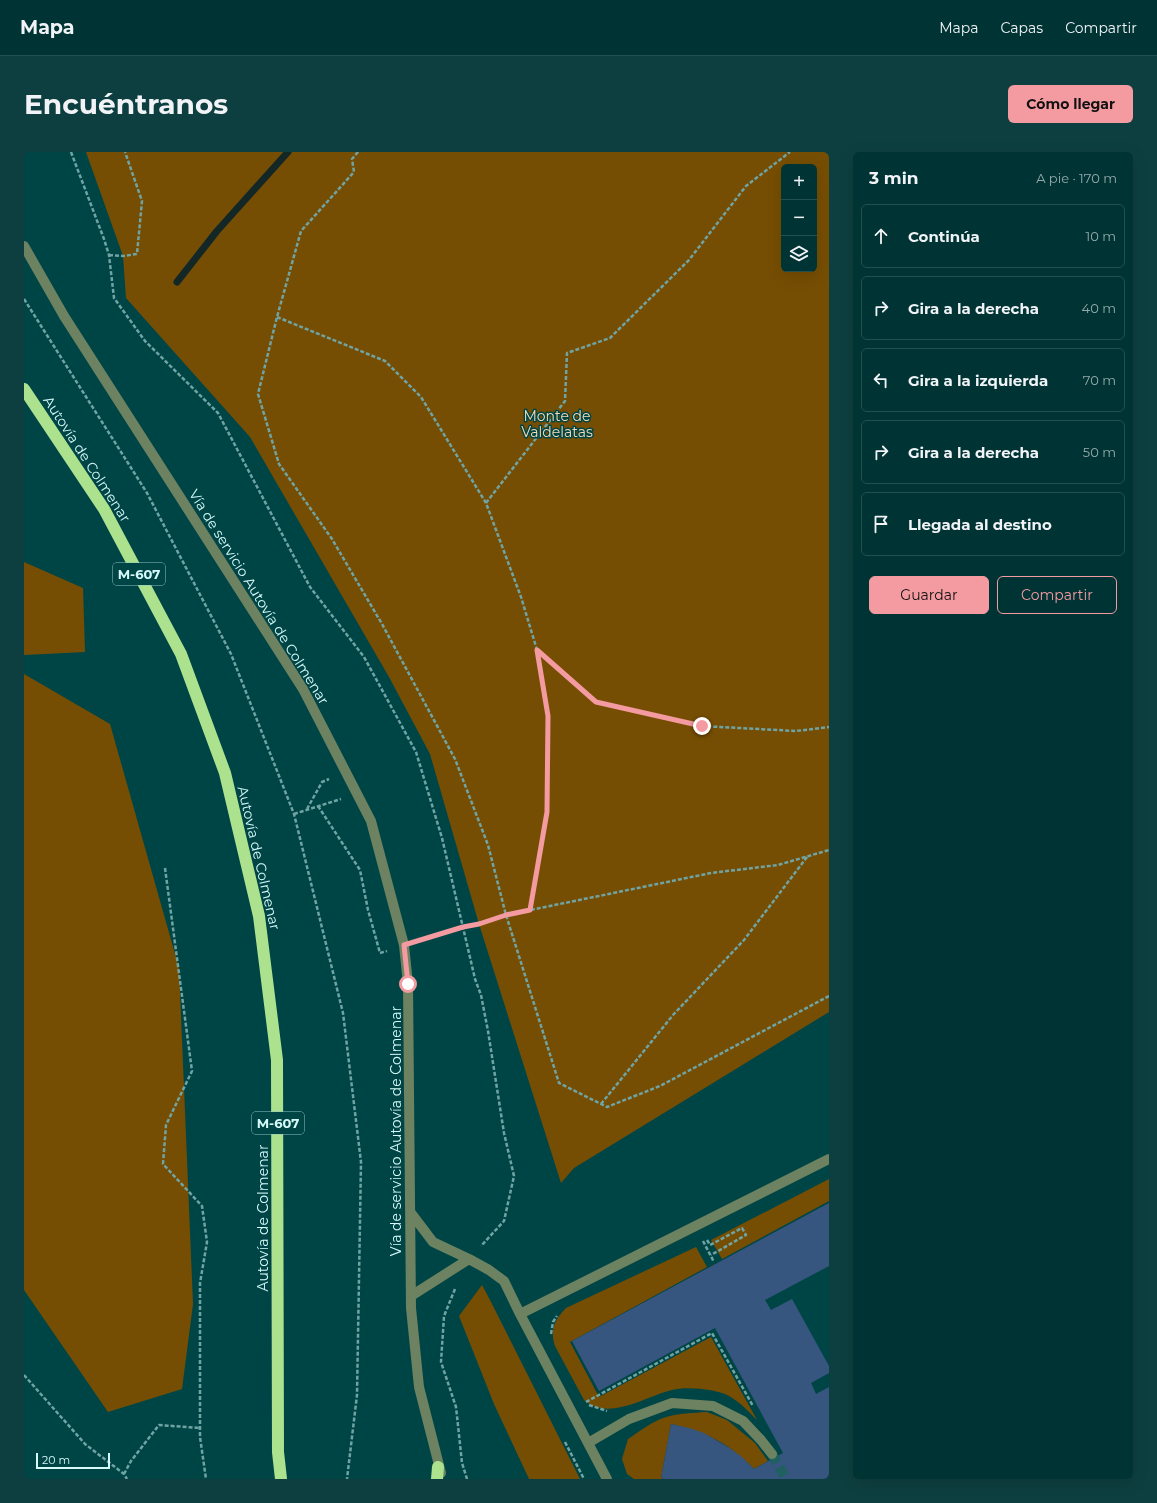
<!DOCTYPE html>
<html lang="es">
<meta charset="utf-8">
<style>
body{margin:0;font-family:Montserrat,sans-serif;background:#0e3f40;color:#f1f3f6}
.controls{position:absolute;right:12px;top:12px;display:grid;overflow:hidden;border-radius:6px;box-shadow:0 4px 16px #0002}
.controls button{width:36px;height:36px;display:grid;place-items:center;padding:0;border:0;border-bottom:1px solid #224f4f;background:#003434;color:#f1f3f6;font:20px sans-serif}
.scale{position:absolute;left:12px;bottom:10px;width:74px;box-sizing:border-box;padding-left:4px;border:2px solid #d5faf9;border-top:0;font-size:11px;line-height:14px;white-space:nowrap;color:#d5faf9;-webkit-text-stroke:3px #004546;paint-order:stroke}
.stop{position:absolute;width:12px;height:12px;margin:-9px;border:3px solid #f49aa1;border-radius:50%;background:#fff}
.stop.end{background:#f49aa1;border-color:#fff;box-shadow:0 1px 4px #0008}
.list{margin:0;padding:0;list-style:none}
h2{display:flex;justify-content:space-between;align-items:center;height:52px;margin:0;padding:0 16px;font-size:17px}
h2 small{font-size:13px;font-weight:400;color:#95aaac}
.list li{display:grid;grid-template-columns:26px 1fr auto;gap:12px;align-items:center;box-sizing:border-box;height:64px;margin:0 8px 8px;padding:0 8px;border:1px solid #224f4f;border-radius:6px}
.list b{display:block;font-size:15px;white-space:nowrap}
.list em{font-size:13px;font-style:normal;color:#95aaac}
.actions{display:flex;gap:8px;padding:12px 16px}
.actions a{flex:1;padding:9px 0;border:1px solid #f49aa1;border-radius:6px;text-align:center;font-size:14px;color:#f49aa1}
.actions .main{background:#f49aa1;color:#111}
.icon{flex:none;width:22px;height:22px;fill:none;stroke:currentColor;stroke-width:2;stroke-linecap:round;stroke-linejoin:round}
.map{position:relative;flex:none;width:805px;height:1327px;overflow:hidden;border-radius:6px}
header{display:flex;align-items:center;gap:24px;box-sizing:border-box;height:56px;padding:0 20px;background:#003434;border-bottom:1px solid #224f4f}
header strong{font-size:19px}
nav{display:flex;gap:22px;margin-inline-start:auto;font-size:14px}
.intro{display:flex;align-items:center;justify-content:space-between;box-sizing:border-box;height:96px;padding:0 24px}
h1{margin:0;font-size:28px}
.button{padding:10px 18px;border-radius:6px;background:#f49aa1;color:#111;font-size:14px;font-weight:700}
main{display:flex;gap:24px;padding:0 24px}
aside{flex:1;background:#003434;border-radius:6px;box-shadow:0 4px 16px #0002}
.map>svg:first-child{display:block}
.green{fill:#764e03;fill-rule:evenodd}
.lines{fill:none;stroke-linecap:round;stroke-linejoin:round}
.stream{stroke:#142727;stroke-width:7}
.building{fill:#36567f}
.minor-tunnel{stroke:#206061;stroke-width:10;stroke-dasharray:10 5;stroke-linecap:butt}
.path{stroke:#70a4a4;stroke-width:2.5;stroke-dasharray:4 2;stroke-linecap:butt}
.minor{stroke:#6c8261;stroke-width:10}
.highway{stroke:#ace28e;stroke-width:12}
.route{stroke:#f49aa1;stroke-width:5}
.labels{text-anchor:middle;stroke-width:3;stroke-linejoin:round;paint-order:stroke}
.shield{fill:#004546;stroke:#95c4c3;stroke-width:1}
.shield-label{font-size:13px;font-weight:bold;fill:#d5faf9}
.park-label{font-size:14px;fill:#fadcb4;stroke:#004546}
.street-label{font-size:14px;fill:#d5faf9;stroke:#004546}
</style>
<header>
<strong>Mapa</strong>
<nav><a>Mapa</a><a>Capas</a><a>Compartir</a></nav>
</header>
<div class="intro"><h1>Encuéntranos</h1><a class="button">Cómo llegar</a></div>
<main>
<div class="map">
<svg width="805" height="1327" viewBox="0 0 805 1327">
<rect width="100%" height="100%" fill="#004546"/>
<!-- green -->
<path class="green" d="M62,0H805V860L550,1016L537,1031L455,772L406,602L365,525L226,285L102,146L99,104ZM760,15H790V117H760Z
M0,410L59,436L61,500L0,503Z
M0,522L86,572L155,816L169,1152L158,1237L84,1260L0,1138Z
M805,1027V1049L698,1107L687,1088Z
M672,1095L683,1115L546,1190L575,1245L687,1185L733,1268C725,1260 716,1250 705,1244C693,1237 662,1234 648,1238C622,1244 585,1270 560,1248L531,1194C526,1179 530,1168 542,1156Z
M458,1133L466,1148L556,1327H505L470,1252L435,1164Z
M683,1260L703,1268L731,1291L744,1309L730,1317C706,1292 681,1279 647,1272L637,1326L641,1327H610L603,1322L598,1307L604,1287C616,1279 629,1269 642,1265C655,1261 669,1261 683,1260Z"/>
<g class="lines">
<!-- stream -->
<path class="stream" d="M153,130L193,79L264,0"/>
</g>
<!-- building -->
<path class="building" d="M805,1051V1114L741,1148L747,1158L768,1147L805,1214V1221L787,1231L792,1242L805,1235V1327H641L637,1326L647,1272L665,1276L680,1281L704,1295L718,1305L730,1317L759,1301L691,1176L575,1239L548,1189Z"/>
<g class="lines">
<!-- minor-tunnel -->
<path class="minor-tunnel" d="M748,1302L762,1327"/>
<!-- path -->
<path class="path" d="M47,0L80,87L85,103L90,146L121,189L194,261L286,435L340,505L392,600L418,686L445,801L451,827L457,843L464,879L480,981L490,1024L480,1069L457,1094
M334,0L328,7L330,20L277,79L253,165L234,242L255,312L308,387L358,472L431,607L464,693L482,763L535,931L583,955L636,934L805,844
M85,103L99,104L113,102L118,49L101,0
M0,147L123,341L207,502L270,662L319,861L337,1010L333,1243L323,1327
M253,165L361,209L397,245L462,351L497,445L513,498L524,564L523,660L506,758
M462,351L541,249L543,201L586,186L665,108L722,34L766,0
M513,499L572,550L677,574L772,579L805,575
M294,654L336,718L344,758L356,801L363,799
M283,657L298,630L305,627
M270,662L317,647
M141,716L168,919L142,973L139,1012L178,1054L183,1090L176,1131V1285L182,1327
M397,788L482,763L687,721L754,713L805,698
M577,952L649,863L720,788L783,705
M683,1088L686,1093L718,1076L722,1083L687,1103
M679,1089L690,1110
M431,1137L420,1164L417,1210L432,1255L438,1311L443,1327
M527,1182L529,1170L533,1164
M0,1223L61,1292L100,1322L103,1327
M562,1250L688,1181L729,1254
M565,1253L583,1259
M541,1290L560,1327
M100,1322L107,1309L135,1273L176,1276"/>
<!-- minor -->
<path class="minor" d="M0,94L40,164L279,537L347,669L380,793L384,832L387,1156L395,1235L417,1321
M387,1061L409,1090L445,1107L465,1118L480,1129L496,1162
M387,1144L445,1107
M564,1291L605,1267L648,1251L689,1254L719,1269L737,1288L748,1302
M583,1327L496,1162L805,1007"/>
<!-- highway -->
<path class="highway" d="M0,237L80,357L157,502L201,621L235,764L253,908L254,1300L257,1327
M413,1327L414,1315"/>
</g>
<g class="lines">
<!-- route -->
<path class="route" d="M384,832L380,793L439,775L455,772L482,763L506,758L523,660L524,564L513,498L572,550L678,574"/>
</g>
<g class="labels">
<!-- shield labels -->
<g class="shield">
<rect x="89" y="411" width="52" height="22" rx="3"/>
<rect x="228" y="960" width="52" height="22" rx="3"/>
</g>
<g class="shield-label">
<text x="115" y="427">M-607</text>
<text x="254" y="976">M-607</text>
</g>
<!-- park labels -->
<g class="park-label">
<text x="533" y="269">Monte de<tspan x="533" dy="16">Valdelatas</tspan></text>
</g>
<!-- street labels -->
<g class="street-label">
<text transform="translate(63 307) rotate(57)" y="5">Autovía de Colmenar</text>
<text transform="translate(235 445) rotate(58)" y="5">Vía de servicio Autovía de Colmenar</text>
<text transform="translate(235 706) rotate(77)" y="5">Autovía de Colmenar</text>
<text transform="translate(372 979) rotate(-90)" y="5">Vía de servicio Autovía de Colmenar</text>
<text transform="translate(239 1066) rotate(-90)" y="5">Autovía de Colmenar</text>
</g>
</g>
</svg>
<div class="controls">
<button>+</button>
<button>−</button>
<button><svg class="icon" aria-label="layers" viewBox="0 0 24 24"><path d="M12 4l9 5-9 5-9-5zM3 14l9 5 9-5"/></svg></button>
</div>
<div class="scale">20 m</div>
<div class="stop" style="left:384px;top:832px"></div>
<div class="stop end" style="left:678px;top:574px"></div>
</div>
<aside>
<h2>3 min<small>A pie · 170 m</small></h2>
<ul class="list">
<li><svg class="icon" aria-label="ahead" viewBox="0 0 24 24"><path d="M12 20V5M6 11l6-6 6 6"/></svg><div><b>Continúa</b></div><em>10 m</em></li>
<li><svg class="icon" aria-label="right" viewBox="0 0 24 24"><path d="M7 20v-9h11M14 6l5 5-5 5"/></svg><div><b>Gira a la derecha</b></div><em>40 m</em></li>
<li><svg class="icon" aria-label="left" viewBox="0 0 24 24"><path d="M17 20v-9H6M10 6l-5 5 5 5"/></svg><div><b>Gira a la izquierda</b></div><em>70 m</em></li>
<li><svg class="icon" aria-label="right" viewBox="0 0 24 24"><path d="M7 20v-9h11M14 6l5 5-5 5"/></svg><div><b>Gira a la derecha</b></div><em>50 m</em></li>
<li><svg class="icon" aria-label="arrive" viewBox="0 0 24 24"><path d="M6 21V4h12l-3 4 3 4H6"/></svg><div><b>Llegada al destino</b></div></li>
</ul>
<div class="actions"><a class="main">Guardar</a><a>Compartir</a></div>
</aside>
</main>
